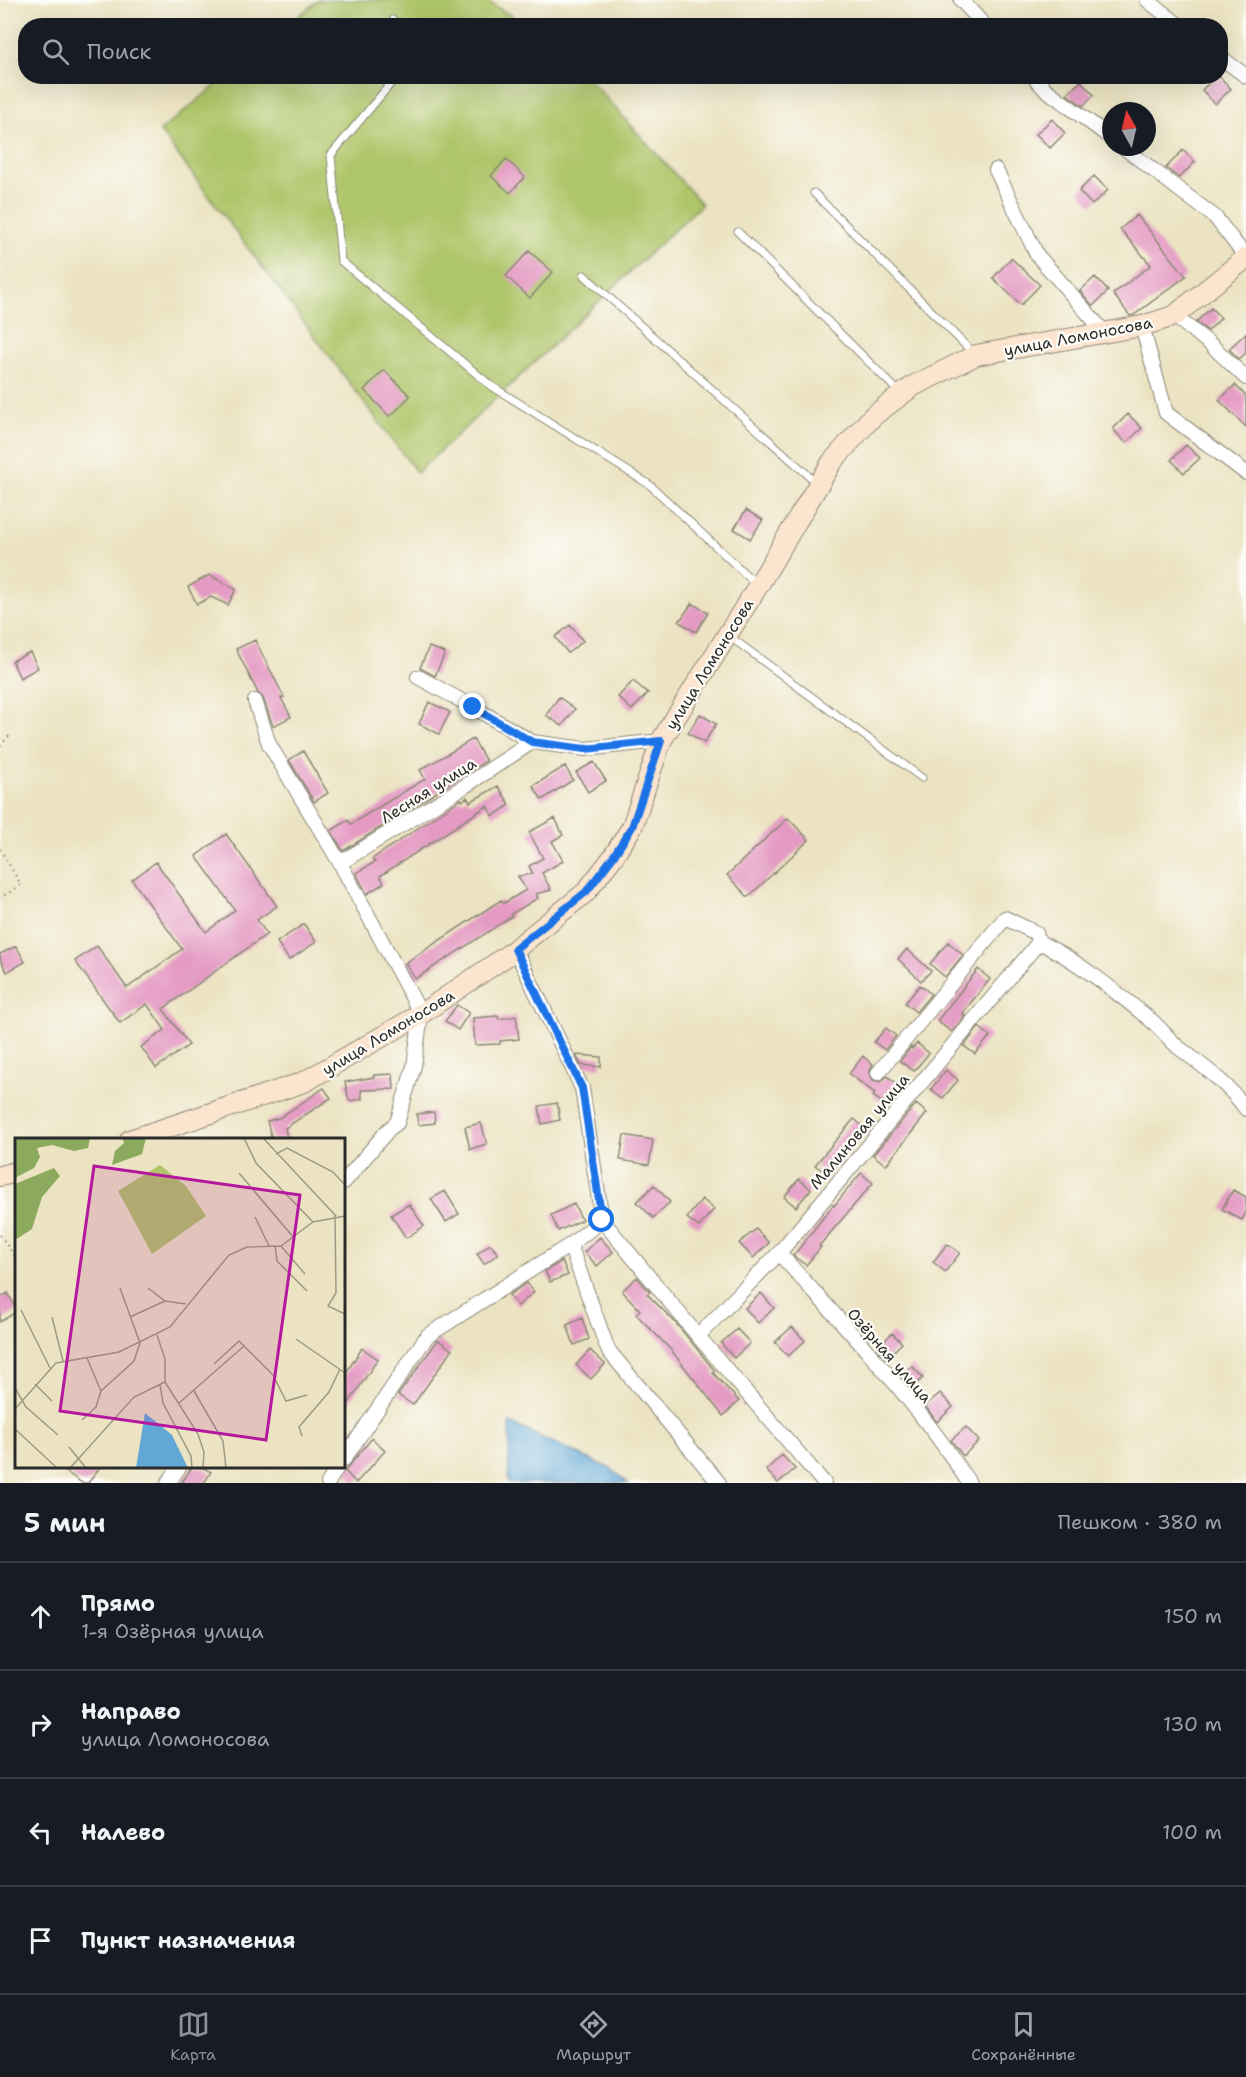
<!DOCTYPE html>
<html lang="ru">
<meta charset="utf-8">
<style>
body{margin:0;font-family:"Shantell Sans",sans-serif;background:#20242c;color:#f1f3f6}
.compass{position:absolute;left:1102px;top:102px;width:54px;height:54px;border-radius:50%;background:#171b24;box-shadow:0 6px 24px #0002;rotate:352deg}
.stop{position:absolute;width:18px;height:18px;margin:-14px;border:4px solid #1a73e8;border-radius:50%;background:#fff}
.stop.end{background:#1a73e8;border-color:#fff;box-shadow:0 2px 6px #0008}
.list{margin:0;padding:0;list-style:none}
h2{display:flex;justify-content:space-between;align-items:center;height:78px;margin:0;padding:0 24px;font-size:26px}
h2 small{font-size:20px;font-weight:400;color:#9ea1a6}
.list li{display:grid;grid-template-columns:39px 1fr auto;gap:18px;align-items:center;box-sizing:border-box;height:108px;padding:0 24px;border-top:2px solid #363941}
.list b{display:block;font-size:22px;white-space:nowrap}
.list p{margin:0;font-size:20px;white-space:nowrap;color:#9ea1a6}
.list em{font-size:20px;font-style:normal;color:#9ea1a6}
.icon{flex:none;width:33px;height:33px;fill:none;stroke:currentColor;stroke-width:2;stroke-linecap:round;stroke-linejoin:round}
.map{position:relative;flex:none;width:1246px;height:1483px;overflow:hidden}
.search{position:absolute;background:#171b24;box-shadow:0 6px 24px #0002;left:18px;right:18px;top:18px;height:66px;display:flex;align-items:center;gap:15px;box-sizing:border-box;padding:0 21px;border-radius:24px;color:#9ea1a6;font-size:22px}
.sheet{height:510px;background:#171b24}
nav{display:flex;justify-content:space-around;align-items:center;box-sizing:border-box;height:84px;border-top:2px solid #363941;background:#171b24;font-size:16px;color:#9ea1a6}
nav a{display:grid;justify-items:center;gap:3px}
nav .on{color:#8c9099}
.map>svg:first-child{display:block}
.green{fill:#afc569;stroke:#6d784a;stroke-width:1.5}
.water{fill:#61a8d7;stroke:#466a81;stroke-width:1.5}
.building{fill:#e49ac3}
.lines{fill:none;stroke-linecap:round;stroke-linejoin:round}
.lane-casing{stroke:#8b8776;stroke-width:9}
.street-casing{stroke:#8b8776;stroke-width:16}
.secondary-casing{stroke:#8b8776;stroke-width:22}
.path{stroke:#8b8776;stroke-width:2;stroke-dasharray:1.5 4.5;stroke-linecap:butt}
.lane{stroke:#fff;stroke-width:7}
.street{stroke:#fff;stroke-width:14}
.secondary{stroke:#fce5cf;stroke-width:20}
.route{stroke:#1a73e8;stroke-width:8}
.labels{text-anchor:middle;stroke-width:4.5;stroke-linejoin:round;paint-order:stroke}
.street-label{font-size:16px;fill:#2b2b2b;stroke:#fdfcf7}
.inset-road{fill:none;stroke:#9e9985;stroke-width:1.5}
.view{fill:#b5179e;fill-opacity:0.15;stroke:#b5179e;stroke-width:3}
.inset-edge{fill:none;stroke:#2b2b2b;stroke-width:3}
</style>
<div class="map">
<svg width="1246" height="1483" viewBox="0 0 1246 1483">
<rect width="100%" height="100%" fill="#fdfcf7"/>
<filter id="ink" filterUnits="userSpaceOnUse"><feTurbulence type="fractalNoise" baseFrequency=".0167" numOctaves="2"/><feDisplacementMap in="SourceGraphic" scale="12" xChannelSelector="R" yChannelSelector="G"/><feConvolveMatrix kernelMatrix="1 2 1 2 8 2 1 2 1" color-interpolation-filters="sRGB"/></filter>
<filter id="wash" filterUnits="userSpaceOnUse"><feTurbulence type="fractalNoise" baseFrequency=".008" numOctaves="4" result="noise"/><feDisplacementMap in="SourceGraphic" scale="24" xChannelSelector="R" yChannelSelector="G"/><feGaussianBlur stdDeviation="1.35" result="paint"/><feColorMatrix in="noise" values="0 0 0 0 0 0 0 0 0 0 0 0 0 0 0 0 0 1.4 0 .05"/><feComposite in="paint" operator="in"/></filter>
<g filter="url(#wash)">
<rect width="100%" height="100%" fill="#ebe3c1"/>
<!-- green -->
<path class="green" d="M318,0H485L527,25L287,26Z
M226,77H587L702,204L417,473L160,131Z"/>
<!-- water -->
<path class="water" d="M510,1423L611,1469L628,1483H508Z"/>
<g id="blocks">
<!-- building -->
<path class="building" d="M1216,76H1219L1231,89L1215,104L1202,90Z
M1081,81L1094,95L1083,106L1067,94Z
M1052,119L1065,133L1050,148L1036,134Z
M1183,150L1195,162L1179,178L1166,168Z
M506,159L525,177L510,193L491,176Z
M1094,176L1108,190L1092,205L1079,191Z
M1137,215L1186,276L1134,315L1130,316L1113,294L1151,265L1120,229Z
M529,251L553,272L530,298L506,276Z
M1011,258L1040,285L1021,305L993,278Z
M1095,277L1108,291L1093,306L1080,291Z
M1211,308L1221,318L1208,331L1196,322Z
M1246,333V353L1239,359L1229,349Z
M384,370L410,396L390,417L364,390Z
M1235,385L1246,396V427L1219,400Z
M1128,414L1142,428L1126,443L1113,429Z
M1186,445L1200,458L1184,473L1171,460Z
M746,510L763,520L750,539L734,529Z
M209,575L236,589L228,605L211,597L197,604L188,587Z
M692,603L708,613L696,632L679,622Z
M570,625L583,641L568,653L555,637Z
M255,640L284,697L281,698L291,717L273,726L263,698L258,693L236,649Z
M429,647L445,653L435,676L420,668Z
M30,652L38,668L20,678L12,661Z
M633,681L648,693L632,710L618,697Z
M559,697L575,709L562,726L546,715Z
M429,702L450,712L439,734L419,724Z
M700,714L716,724L704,743L688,733Z
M473,739L486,761L343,851L331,831L348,820L351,824L425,779L420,770Z
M303,751L328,793L314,802L289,760Z
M594,762L606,781L588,792L576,772Z
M565,766L573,780L542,800L533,786Z
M498,786L510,805L493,816L487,806L380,876L384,883L367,894L356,873L375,862L372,859L461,799L462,801L467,797L470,802Z
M555,818L563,835L552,841L563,861L542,873L551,890L536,894L538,898L511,914L512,916L491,930L415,979L405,963L501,900L504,903L526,890L518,876L533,874L529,866L543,858L529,832Z
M788,818L809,840L748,897L727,875Z
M226,834L277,906L257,920L267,934L163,1009L189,1045L156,1068L141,1047L165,1030L147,1004L120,1023L75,961L97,946L127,988L182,949L132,880L156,862L206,932L235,910L196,856Z
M304,924L316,942L289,960L277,942Z
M948,942L963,955L945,977L930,964Z
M16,946L25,962L7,972L0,959V954Z
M907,949L931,971L921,981L898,959Z
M978,969L990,979L964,1011L963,1014L965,1016L952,1032L937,1021Z
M920,985L931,994L916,1012L905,1003Z
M457,1005L469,1013L458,1030L445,1021Z
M498,1016L499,1019L516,1016L519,1039L500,1041V1044L475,1045L473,1018Z
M979,1027L990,1036L975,1054L964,1046Z
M886,1028L896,1036L885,1050L874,1042Z
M917,1043L929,1053L914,1071L900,1061L911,1047L912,1049Z
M576,1055L601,1057V1067L581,1065Z
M863,1056L873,1065L869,1072L873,1080L881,1082L887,1076L901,1087L886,1105L873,1096L875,1093L849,1074Z
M946,1070L958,1080L943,1098L931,1089Z
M393,1074L394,1089L361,1090L362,1099L349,1101L345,1082L374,1077V1075Z
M324,1088L331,1098L285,1128L287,1138L272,1140L267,1121L279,1118Z
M557,1103L560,1120L542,1124L539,1106Z
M916,1104L927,1113L886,1165L873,1155Z
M434,1112L435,1123L418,1125L417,1114Z
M854,1119L867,1129L828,1175L815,1165Z
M481,1123L487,1144L470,1149L465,1127Z
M624,1135L653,1140L649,1165L620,1160Z
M861,1173L873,1183L819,1246L821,1247L806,1265L793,1256L833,1205L834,1206Z
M799,1179L811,1189L796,1207L784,1197Z
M654,1185L670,1202L653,1218L637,1202Z
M1233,1190L1246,1197V1213L1242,1220L1222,1209Z
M445,1191L459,1214L446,1222L431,1199Z
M702,1199L714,1209L699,1227L687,1218Z
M409,1204L424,1226L406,1238L391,1215Z
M574,1204L582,1220L558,1231L551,1215Z
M756,1229L769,1243L753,1258L739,1243Z
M600,1237L613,1252L597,1266L584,1252Z
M490,1244L498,1254L484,1264L477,1254Z
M947,1244L960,1253L945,1272L933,1262Z
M562,1261L568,1275L550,1282L545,1271Z
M637,1277L650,1292L647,1294L675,1322L715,1371L713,1373L739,1401L723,1416L671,1350L636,1314L640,1310L622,1291Z
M527,1283L534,1292L518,1306L509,1295Z
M8,1293L16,1308V1312L0,1322V1298Z
M761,1293L774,1308L758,1323L745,1308Z
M582,1318L589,1339L574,1345L567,1325Z
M792,1327L805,1341L788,1356L775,1342Z
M737,1329L750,1343L734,1358L721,1343Z
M892,1333L902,1343L886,1359L877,1348Z
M438,1340L452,1350L413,1405L398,1395Z
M362,1348L378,1359L344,1410V1376Z
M590,1350L605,1364L591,1379L576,1365Z
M912,1366L923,1378L911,1389L901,1377Z
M940,1393L953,1407L937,1422L925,1406Z
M966,1427L979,1441L963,1456L951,1440Z
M372,1438L385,1451L356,1483L345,1471Z
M782,1455L795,1469L778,1483L766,1470Z
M59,1467H100L88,1483H82Z
M192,1467H202L211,1472L204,1483H181Z"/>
</g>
</g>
<g filter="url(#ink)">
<use href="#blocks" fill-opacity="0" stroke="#8b8776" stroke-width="1.5"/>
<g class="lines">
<!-- lane casing -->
<g class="lane-casing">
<path id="lane" d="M393,20L399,26
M397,76L331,155L341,261L490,385L650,485L756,584
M814,193L974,354
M738,232L900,393
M584,275L817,483
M729,636L922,778"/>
</g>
<!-- street casing -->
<g class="street-casing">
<path id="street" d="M961,0L985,26
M1147,0L1180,26
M1220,57L1246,76
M1033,76L1044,88L1111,138
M1123,147L1215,217L1246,257
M996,170L1037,255L1105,333
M1174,316L1209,343L1246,378
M1142,326L1166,413L1246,473
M418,677L473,707L532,742L585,749L661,741
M255,701L269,744L340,863L421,1014L414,1066L397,1123L389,1129L344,1182
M340,863L465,786L532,742
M515,949L582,1088L602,1220
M878,1073L1005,918L1036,933L1039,942C1080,962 1116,992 1152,1021C1161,1029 1169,1039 1178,1047C1204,1067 1226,1082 1246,1109
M602,1220L698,1336L824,1483
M570,1245L608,1350L719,1483
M779,1253C845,1327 916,1399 969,1483
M698,1336L779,1253L1039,942
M344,1459L427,1336L570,1245L602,1220
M168,1483L180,1466
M328,1483L338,1466"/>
</g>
<!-- secondary casing -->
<g class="secondary-casing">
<path id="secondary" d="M130,1140L304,1082L421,1014L508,955L586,892L613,857L632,827L661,741L758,586L832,462L873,416L913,386L976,355L1142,326L1174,316L1246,258
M0,1176L16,1172"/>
</g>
<!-- path -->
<path class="path" d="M0,746L10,735
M0,849L21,885L0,898
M0,1235L16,1258"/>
<!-- lane -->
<use href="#lane" class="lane"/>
<!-- street -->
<use href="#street" class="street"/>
<!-- secondary -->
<use href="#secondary" class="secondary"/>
</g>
</g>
<g class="lines" filter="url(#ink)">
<!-- route -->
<path class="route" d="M473,707L532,742L585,749L661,741L632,827L613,857L586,892L515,949L582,1088L602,1220"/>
</g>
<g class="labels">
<!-- street labels -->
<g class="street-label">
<text transform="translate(1078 336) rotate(-11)" y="6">улица Ломоносова</text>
<text transform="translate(709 664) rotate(-58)" y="6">улица Ломоносова</text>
<text transform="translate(428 790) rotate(-32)" y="6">Лесная улица</text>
<text transform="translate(388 1032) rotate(-31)" y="6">улица Ломоносова</text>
<text transform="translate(859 1131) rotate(-50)" y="6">Малиновая улица</text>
<text transform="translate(890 1355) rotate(49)" y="6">Озёрная улица</text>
</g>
</g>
<!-- overview -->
<g transform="translate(15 1138)">
<rect width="330" height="330" fill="#ebe3c1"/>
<path d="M145,27L171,48L191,78L137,116L103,53Z" fill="#afc569"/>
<path d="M0,0H75L73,10L59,13L37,7L22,10L25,19L19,30L0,40ZM107,0H131L127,16L97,27L100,13L109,5ZM39,30L45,38L27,59L17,91L0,102V46Z" fill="#8baa5d"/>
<path d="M130,275L157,297L173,330H121Z" fill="#61a8d7"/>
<path class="inset-road" d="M229,0L241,25L298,84M248,0L321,78M261,16L272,10L318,34L330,47M224,35L279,100M320,78L321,155L313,168L330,176M240,79L254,108M260,108L262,123L292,153M266,108L290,136M133,150L150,163L171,166M6,172L35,230M37,179L48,223M115,179L150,163M142,197L150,221V244M281,201L330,235M72,220L86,253M199,226L224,203L258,237L271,263L292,257M150,244L183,296L189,314L188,330M20,246L37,263M145,247L148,265L176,318L177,330M0,250L11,269L43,297M86,253L119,223L125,205L105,150M179,253L208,303L211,330M164,265L229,208M0,271L41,225L104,214L155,189L214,117L232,109L266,108L298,84L330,78M67,282L81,269L86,253M0,291L42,330M287,298L284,289L314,254L325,231M54,309L71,330M55,330L119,259L150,244"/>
<path class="view" d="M79,28L285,57L251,302L45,273Z"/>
<rect width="330" height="330" class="inset-edge"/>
</g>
</svg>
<svg class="compass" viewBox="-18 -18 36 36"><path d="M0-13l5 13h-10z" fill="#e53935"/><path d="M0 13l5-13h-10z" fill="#9ea1a6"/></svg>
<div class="stop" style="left:602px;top:1220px"></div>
<div class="stop end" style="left:473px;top:707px"></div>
<div class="search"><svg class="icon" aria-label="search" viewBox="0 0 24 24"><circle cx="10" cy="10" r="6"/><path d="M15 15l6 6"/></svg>Поиск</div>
</div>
<section class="sheet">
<h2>5 мин<small>Пешком · 380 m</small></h2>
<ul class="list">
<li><svg class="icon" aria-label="ahead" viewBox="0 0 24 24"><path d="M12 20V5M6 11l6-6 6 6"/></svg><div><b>Прямо</b><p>1-я Озёрная улица</p></div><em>150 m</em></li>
<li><svg class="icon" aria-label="right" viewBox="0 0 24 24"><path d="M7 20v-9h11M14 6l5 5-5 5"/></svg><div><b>Направо</b><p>улица Ломоносова</p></div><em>130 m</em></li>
<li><svg class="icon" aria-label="left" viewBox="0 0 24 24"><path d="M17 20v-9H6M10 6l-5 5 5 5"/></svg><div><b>Налево</b></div><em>100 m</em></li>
<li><svg class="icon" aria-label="arrive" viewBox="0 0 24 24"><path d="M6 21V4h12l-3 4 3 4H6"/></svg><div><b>Пункт назначения</b></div></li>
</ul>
</section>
<nav>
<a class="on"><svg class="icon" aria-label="map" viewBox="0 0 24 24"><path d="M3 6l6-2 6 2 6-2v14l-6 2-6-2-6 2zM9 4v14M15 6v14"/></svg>Карта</a>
<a><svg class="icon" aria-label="directions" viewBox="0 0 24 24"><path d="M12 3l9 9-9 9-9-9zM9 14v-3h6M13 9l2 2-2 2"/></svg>Маршрут</a>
<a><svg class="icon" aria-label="saved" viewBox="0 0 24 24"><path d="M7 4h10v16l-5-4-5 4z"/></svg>Сохранённые</a>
</nav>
